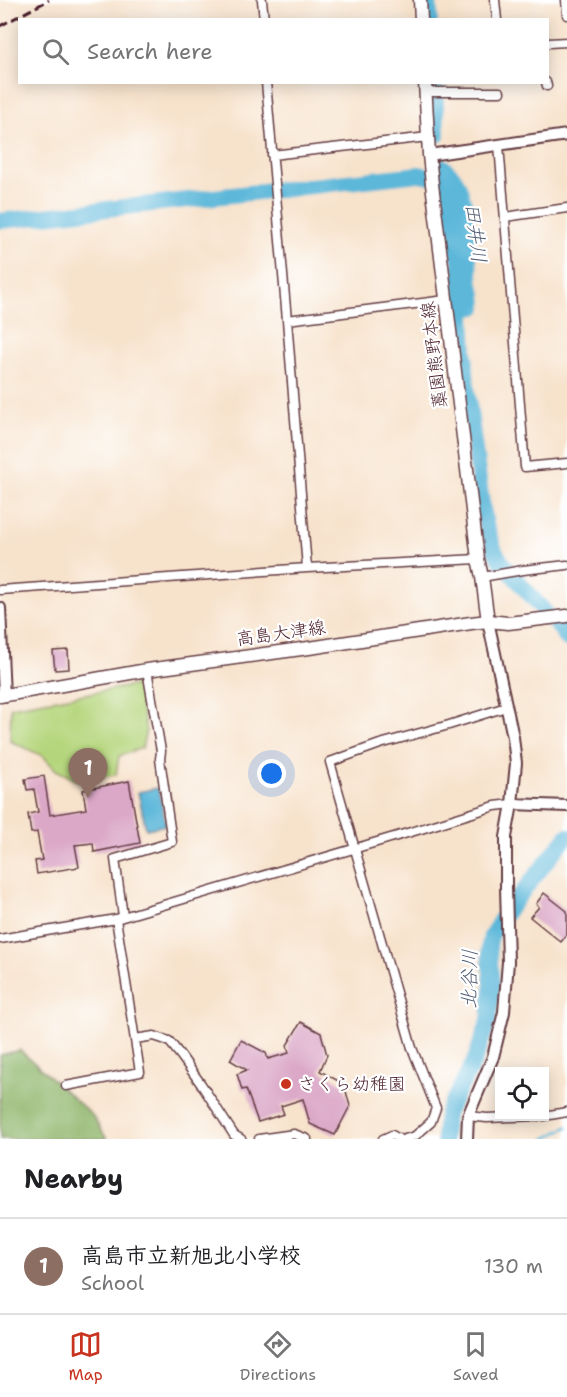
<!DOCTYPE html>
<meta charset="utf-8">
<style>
body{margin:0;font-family:"Shantell Sans","Klee One",sans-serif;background:#f2f2f2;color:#202124}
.controls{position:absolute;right:18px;bottom:18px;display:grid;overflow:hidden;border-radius:0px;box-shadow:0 3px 15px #0003}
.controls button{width:54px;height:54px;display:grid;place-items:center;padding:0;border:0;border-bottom:2px solid #e0e0e0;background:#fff;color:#202124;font:30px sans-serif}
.you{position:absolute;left:272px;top:774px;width:21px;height:21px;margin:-15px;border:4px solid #fff;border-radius:50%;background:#1a73e8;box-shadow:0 0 0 9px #1a73e833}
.badge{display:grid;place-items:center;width:39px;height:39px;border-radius:50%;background:#c8321e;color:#fff;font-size:20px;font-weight:700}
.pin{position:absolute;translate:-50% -50px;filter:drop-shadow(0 2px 3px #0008)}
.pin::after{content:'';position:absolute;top:32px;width:21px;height:18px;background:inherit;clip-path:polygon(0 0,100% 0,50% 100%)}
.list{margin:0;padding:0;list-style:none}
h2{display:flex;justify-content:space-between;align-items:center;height:78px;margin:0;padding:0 24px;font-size:26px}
h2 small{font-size:20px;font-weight:400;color:#757577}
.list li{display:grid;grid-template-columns:39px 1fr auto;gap:18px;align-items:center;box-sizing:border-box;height:96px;padding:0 24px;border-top:2px solid #e0e0e0}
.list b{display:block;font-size:22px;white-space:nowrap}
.list p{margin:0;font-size:20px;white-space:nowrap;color:#757577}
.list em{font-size:20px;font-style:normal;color:#757577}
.icon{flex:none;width:33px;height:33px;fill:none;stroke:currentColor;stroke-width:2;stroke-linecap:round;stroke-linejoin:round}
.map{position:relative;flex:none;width:567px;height:1139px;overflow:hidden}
.search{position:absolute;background:#fff;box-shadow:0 3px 15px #0003;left:18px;right:18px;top:18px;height:66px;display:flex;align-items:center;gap:15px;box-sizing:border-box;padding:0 21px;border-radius:0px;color:#757577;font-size:22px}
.sheet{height:174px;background:#fff}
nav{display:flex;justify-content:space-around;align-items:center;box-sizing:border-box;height:84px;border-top:2px solid #e0e0e0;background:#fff;font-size:16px;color:#757577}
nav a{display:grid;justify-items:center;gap:3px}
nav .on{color:#c8321e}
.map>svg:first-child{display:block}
.green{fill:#b5d57c;stroke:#807a54;stroke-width:1.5}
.forest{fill:#90b66c;stroke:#6d6a4c;stroke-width:1.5}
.water{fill:#5bb7d9;stroke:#526b82;stroke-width:1.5}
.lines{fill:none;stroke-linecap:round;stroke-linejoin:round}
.stream{stroke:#5bb7d9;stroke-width:3}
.river{stroke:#5bb7d9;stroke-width:16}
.building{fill:#dba8c8}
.minor-casing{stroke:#643c43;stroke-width:11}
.tertiary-casing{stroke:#643c43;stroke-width:14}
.secondary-casing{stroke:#643c43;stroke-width:15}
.minor{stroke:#fff;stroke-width:8}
.tertiary{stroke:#fff;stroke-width:10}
.secondary{stroke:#fff;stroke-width:12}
.rail{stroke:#4a1f2b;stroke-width:3;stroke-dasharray:9 4.5;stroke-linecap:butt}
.poi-dot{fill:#c8321e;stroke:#fff;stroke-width:2}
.labels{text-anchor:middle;stroke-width:4.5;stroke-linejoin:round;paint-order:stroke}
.street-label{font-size:18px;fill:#4a1f2b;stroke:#fff}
.poi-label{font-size:18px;fill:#4a1f2b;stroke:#fff;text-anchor:start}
.water-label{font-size:20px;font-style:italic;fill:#515c71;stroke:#fff}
</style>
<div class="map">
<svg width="567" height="1139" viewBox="0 0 567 1139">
<rect width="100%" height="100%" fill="#fff"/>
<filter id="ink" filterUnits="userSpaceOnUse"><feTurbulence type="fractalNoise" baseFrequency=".0167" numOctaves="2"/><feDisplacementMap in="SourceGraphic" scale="12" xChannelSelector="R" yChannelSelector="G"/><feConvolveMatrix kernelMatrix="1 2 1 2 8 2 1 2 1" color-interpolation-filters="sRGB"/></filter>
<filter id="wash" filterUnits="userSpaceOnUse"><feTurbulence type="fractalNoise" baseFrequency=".008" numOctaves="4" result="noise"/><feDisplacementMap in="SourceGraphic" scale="24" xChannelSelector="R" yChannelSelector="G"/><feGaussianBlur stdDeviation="1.35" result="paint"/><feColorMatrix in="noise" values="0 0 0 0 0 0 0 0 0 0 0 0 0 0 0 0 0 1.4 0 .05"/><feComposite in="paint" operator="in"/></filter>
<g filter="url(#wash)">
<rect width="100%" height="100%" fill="#f7e2cb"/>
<!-- green -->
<path class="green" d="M137,685L146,731L142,748L119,756L116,775L76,780L56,770L43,756L10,741L11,707Z"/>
<!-- forest -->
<path class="forest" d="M20,1050L92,1115L107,1139H0V1055Z"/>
<!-- water -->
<path class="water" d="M158,788L166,825L146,829L138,792Z"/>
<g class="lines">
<!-- stream -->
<path class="stream" d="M545,1139L567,1127"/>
<!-- river -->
<path class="river" d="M429,0L430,20
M435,82L437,135
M442,166L453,176L458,184L464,202L471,286L474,294L475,307L462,309
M0,221L419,174L435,177L445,184L450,192L454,233L460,261L467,389L482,503L486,525L495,551L503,564L561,630L567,639
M444,1139L446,1115L448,1110L474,1062L489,1020L492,988L489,946L491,936L501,919L567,836"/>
</g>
<g id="blocks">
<!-- building -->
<path class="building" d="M68,650L69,669L55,670L53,651Z
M44,776L50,815L86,809L83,790L129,781L140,843L94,852L93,843L75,845L79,867L37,874L35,861L42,860L37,832L31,833L28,814L38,812L34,789L27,790L25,779Z
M544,893L567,911V934L561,942L530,917L539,907L536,904Z
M301,1022L321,1033L327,1055L320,1071L344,1084L350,1106L335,1135L310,1124L303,1099L281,1106L284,1114L258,1122L246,1089L242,1090L237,1074L247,1070L230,1060L241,1040L266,1053L268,1059L289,1053L287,1045Z"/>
</g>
</g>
<g filter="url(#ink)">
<use href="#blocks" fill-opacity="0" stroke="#643c43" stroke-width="1.5"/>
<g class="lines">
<!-- minor casing -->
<g class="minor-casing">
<path id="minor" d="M262,0L264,20
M495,0L497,20
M566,0L567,15
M548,43L567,42
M266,82L287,320L307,568
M546,82L547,86
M426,92H500
M499,145L525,467L567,463
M272,155L428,137
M505,217L567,208
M287,320L446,300
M482,577L523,570L567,565
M0,590L307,568L478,559
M123,916L115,859L172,842L160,759L161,751L147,670
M0,939L116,919L421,829L495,806L512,804
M135,1039L154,1036L169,1041L181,1056L201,1084L234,1135L241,1139
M66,1086L140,1072L116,919
M468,1116L487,1118L538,1116
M544,1116L567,1112
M259,1139L294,1134L307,1139
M383,1139L392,1135L399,1139
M405,1139L415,1136L431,1122L436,1108L412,1048L330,762L380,744L449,725L506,707"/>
</g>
<!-- tertiary casing -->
<g class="tertiary-casing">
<path id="tertiary" d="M429,155L567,135
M0,608L4,696
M512,804L567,806
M467,1139L468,1116L493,1057L504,1012L508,962L506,887V837L512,804L516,763L513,737L488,621"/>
</g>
<!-- secondary casing -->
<g class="secondary-casing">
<path id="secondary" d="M420,0L421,20
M425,82L429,155L432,184L478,559L482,577L488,621
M0,696L147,670L316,647L471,623L488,621L508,623L567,616"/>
</g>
<!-- minor -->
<use href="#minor" class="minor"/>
<!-- tertiary -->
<use href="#tertiary" class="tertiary"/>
<!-- secondary -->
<use href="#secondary" class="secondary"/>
<!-- rail -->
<path class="rail" d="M0,26L49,0"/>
</g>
</g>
<!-- markers -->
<circle class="poi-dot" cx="286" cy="1084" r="6"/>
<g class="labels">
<!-- street labels -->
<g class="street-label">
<text transform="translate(434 355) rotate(-97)" y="6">藁園熊野本線</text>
<text transform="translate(281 633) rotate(-8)" y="6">高島大津線</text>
</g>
<!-- poi labels -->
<g class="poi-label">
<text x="298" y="1090">さくら幼稚園</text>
</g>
<!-- water labels -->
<g class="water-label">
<text transform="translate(476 233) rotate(83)" y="7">田井川</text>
<text transform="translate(469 979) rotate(-89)" y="7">北谷川</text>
</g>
</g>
</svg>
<div class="controls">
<button><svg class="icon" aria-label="locate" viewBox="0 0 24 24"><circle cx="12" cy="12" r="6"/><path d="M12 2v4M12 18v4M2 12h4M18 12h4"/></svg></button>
</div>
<div class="you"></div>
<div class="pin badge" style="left:88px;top:798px;background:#8d6e63">1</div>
<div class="search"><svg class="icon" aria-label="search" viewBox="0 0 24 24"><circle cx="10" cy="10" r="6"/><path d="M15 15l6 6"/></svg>Search here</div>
</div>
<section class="sheet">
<h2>Nearby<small></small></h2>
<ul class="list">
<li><span class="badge" style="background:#8d6e63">1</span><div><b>高島市立新旭北小学校</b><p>School</p></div><em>130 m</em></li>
</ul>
</section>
<nav>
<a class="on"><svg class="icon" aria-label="map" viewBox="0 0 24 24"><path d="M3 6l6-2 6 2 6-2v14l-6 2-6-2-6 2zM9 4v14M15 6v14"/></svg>Map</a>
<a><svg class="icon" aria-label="directions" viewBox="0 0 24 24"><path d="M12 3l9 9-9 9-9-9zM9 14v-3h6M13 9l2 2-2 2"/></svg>Directions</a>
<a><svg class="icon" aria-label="saved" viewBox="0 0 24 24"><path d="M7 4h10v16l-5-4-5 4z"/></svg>Saved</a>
</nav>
